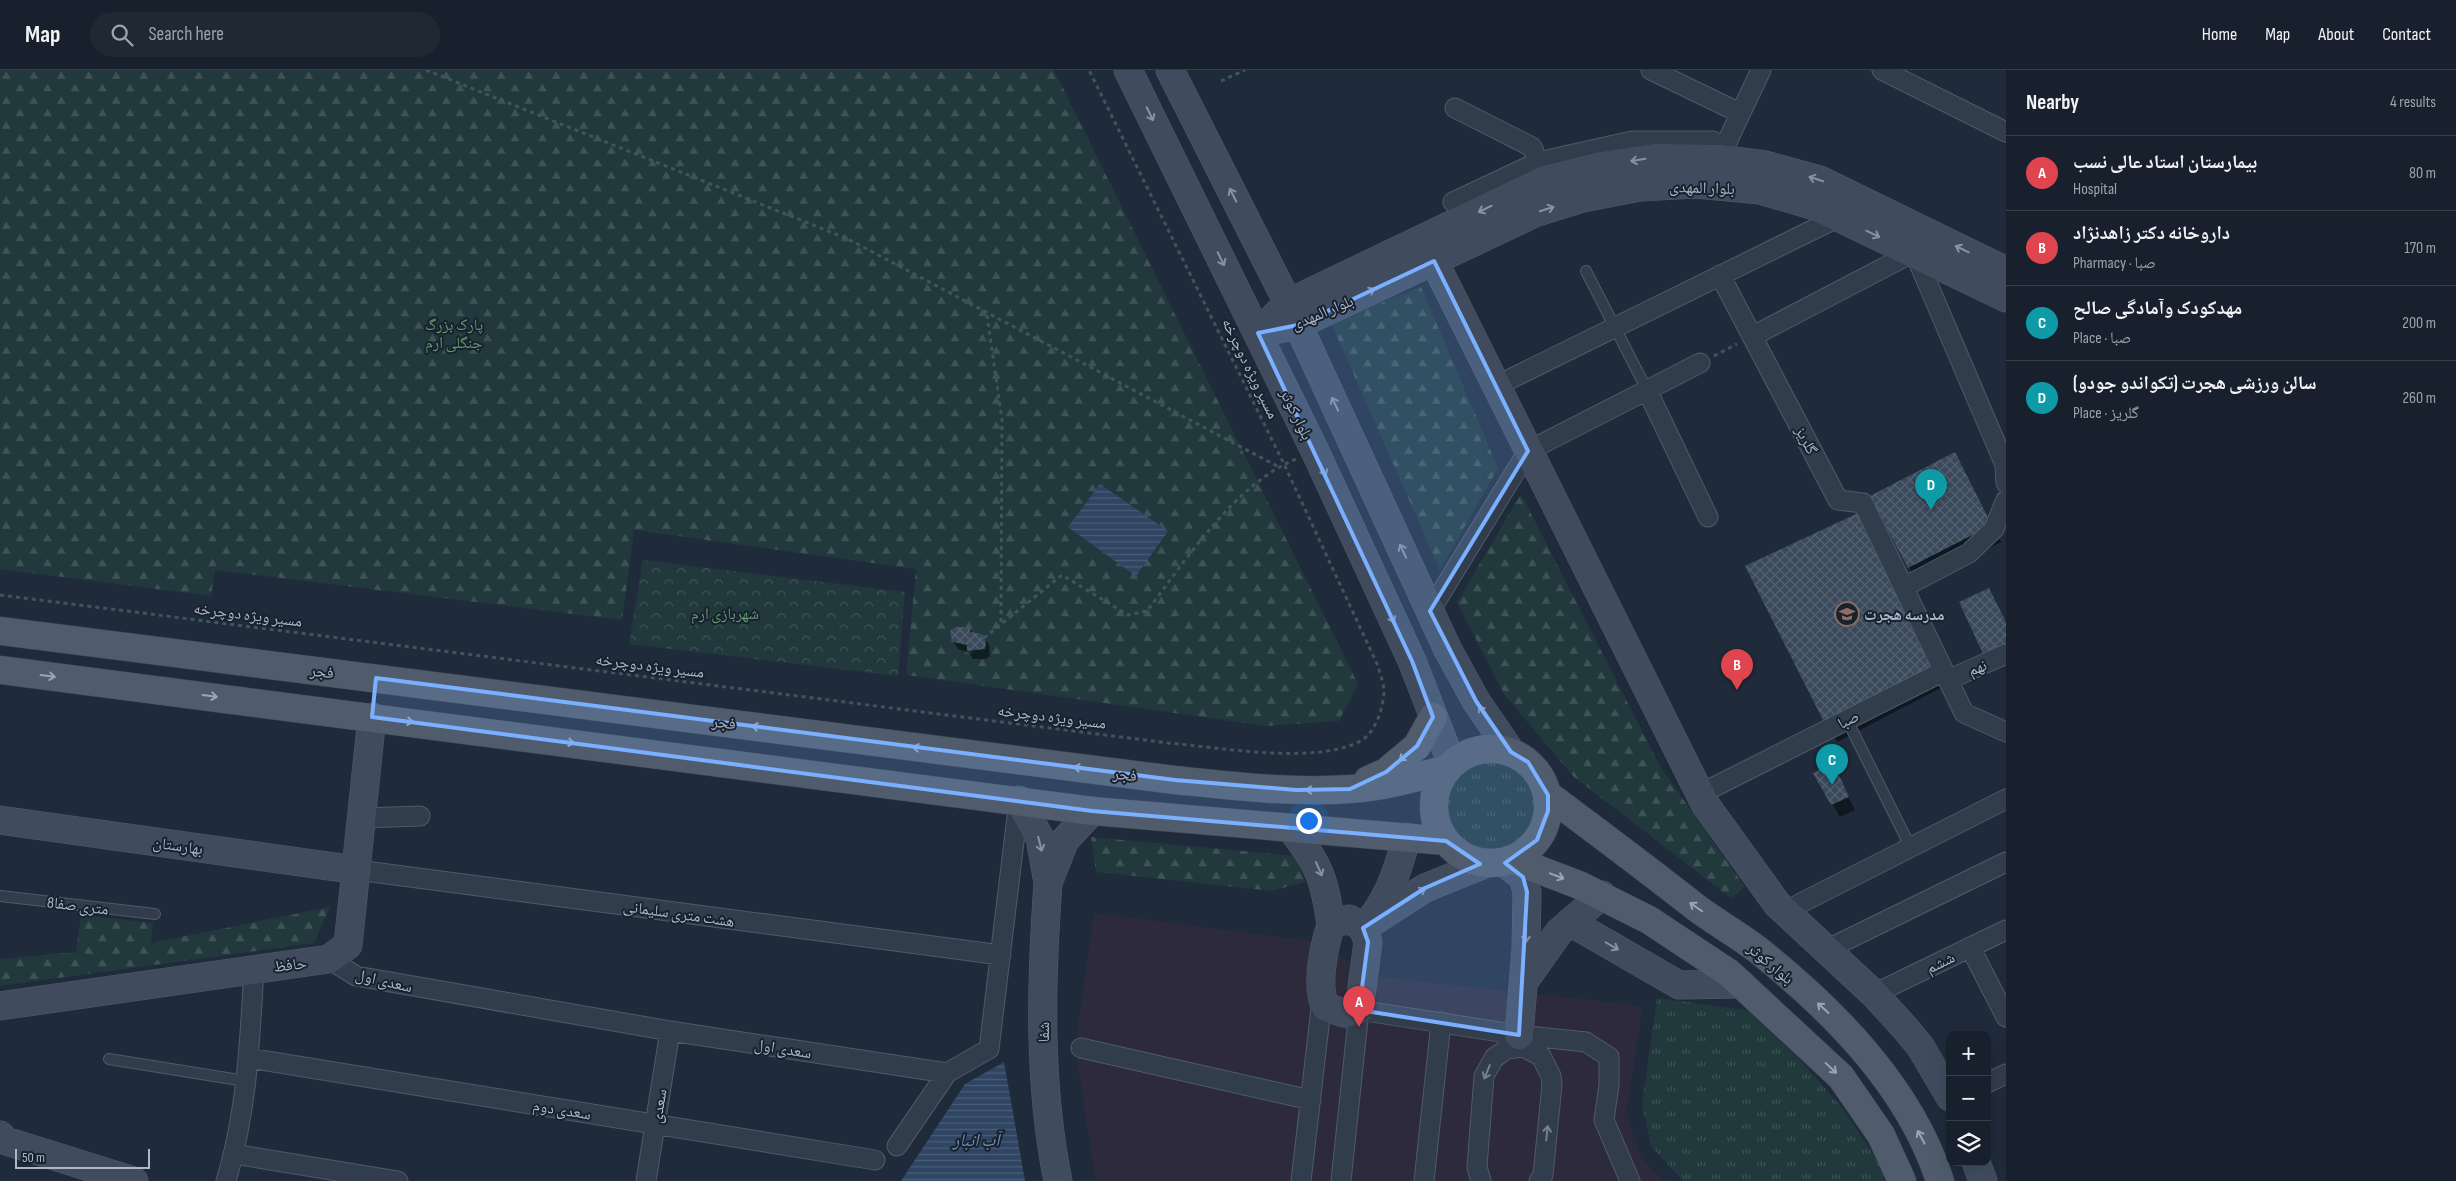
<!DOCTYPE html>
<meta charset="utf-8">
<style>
body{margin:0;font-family:"Sofia Sans Condensed","Noto Naskh Arabic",sans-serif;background:#202834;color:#f1f3f6}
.controls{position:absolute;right:15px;bottom:15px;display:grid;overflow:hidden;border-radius:10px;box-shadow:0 5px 20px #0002}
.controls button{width:45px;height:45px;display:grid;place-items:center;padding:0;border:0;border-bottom:1px solid #363e48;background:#17202c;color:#f1f3f6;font:25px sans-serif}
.scale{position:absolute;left:15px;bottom:12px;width:135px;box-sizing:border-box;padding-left:5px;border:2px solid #adb7c7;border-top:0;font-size:14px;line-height:18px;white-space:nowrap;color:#adb7c7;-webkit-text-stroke:4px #18222f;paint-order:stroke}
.you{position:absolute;left:1308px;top:750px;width:18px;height:18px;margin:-12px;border:4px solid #fff;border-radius:50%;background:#1a73e8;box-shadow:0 0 0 8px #1a73e833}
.badge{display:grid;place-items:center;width:32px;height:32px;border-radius:50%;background:#7ab0ff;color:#fff;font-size:16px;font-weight:700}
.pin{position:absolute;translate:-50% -41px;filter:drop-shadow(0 1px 2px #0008)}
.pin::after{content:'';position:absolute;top:26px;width:18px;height:15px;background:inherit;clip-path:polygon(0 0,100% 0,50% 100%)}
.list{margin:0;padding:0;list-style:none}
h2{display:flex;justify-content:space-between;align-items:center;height:65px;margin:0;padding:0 20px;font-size:21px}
h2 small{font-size:16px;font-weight:400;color:#9ea3a9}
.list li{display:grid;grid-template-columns:32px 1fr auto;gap:15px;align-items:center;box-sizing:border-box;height:75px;padding:0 20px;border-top:1px solid #363e48}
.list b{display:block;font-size:19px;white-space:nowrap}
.list p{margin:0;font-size:16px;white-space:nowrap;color:#9ea3a9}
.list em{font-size:16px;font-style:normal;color:#9ea3a9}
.icon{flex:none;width:28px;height:28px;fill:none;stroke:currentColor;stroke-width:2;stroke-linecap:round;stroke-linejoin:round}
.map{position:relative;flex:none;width:2006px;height:1111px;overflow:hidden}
header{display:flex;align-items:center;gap:30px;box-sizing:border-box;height:70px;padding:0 25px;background:#17202c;border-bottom:1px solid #363e48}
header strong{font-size:24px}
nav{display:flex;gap:28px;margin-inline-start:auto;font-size:18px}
.search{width:350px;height:45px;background:#202834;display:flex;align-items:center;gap:12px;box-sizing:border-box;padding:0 18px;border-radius:28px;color:#9ea3a9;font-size:19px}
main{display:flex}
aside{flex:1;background:#17202c}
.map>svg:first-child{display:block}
.medical{fill:#2d2b3b}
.grass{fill:url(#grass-tufts)}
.forest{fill:url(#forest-firs)}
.park{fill:url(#park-crowns)}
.water{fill:url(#water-rules)}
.shadow{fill:#0007}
.building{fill:url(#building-cross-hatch)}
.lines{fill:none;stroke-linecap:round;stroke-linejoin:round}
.lane-casing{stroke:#505a68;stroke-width:12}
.street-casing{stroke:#505a68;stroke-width:21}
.secondary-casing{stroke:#505a68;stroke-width:29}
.primary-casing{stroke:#3c4654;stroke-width:29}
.path{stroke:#3e5659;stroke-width:3;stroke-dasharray:4 4;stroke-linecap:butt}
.lane{stroke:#323d4b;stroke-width:10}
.street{stroke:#323d4b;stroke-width:19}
.secondary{stroke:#404c5e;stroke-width:28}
.primary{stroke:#505c6b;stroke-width:28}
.oneway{stroke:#8792a2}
.oneway2{stroke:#9aa5b5}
.oneway3{stroke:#76808f}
.marked{fill:#7ab0ff;fill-opacity:0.2;stroke:#7ab0ff;stroke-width:4;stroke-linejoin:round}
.labels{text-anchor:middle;stroke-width:4;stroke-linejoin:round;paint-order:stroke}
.street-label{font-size:16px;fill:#adb7c7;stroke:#18222f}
.park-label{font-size:16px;fill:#629a6e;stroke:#18222f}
.poi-label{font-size:16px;font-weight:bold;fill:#adb7c7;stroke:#18222f;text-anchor:start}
.water-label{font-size:18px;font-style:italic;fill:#728eb2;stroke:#18222f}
</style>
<header>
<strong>Map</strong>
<div class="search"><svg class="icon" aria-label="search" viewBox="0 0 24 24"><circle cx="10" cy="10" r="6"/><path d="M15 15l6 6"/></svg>Search here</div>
<nav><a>Home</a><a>Map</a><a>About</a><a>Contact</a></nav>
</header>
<main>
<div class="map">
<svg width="2006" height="1111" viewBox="0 0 2006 1111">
<defs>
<pattern id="grass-tufts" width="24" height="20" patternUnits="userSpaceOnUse" patternTransform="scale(1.25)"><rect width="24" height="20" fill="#21393c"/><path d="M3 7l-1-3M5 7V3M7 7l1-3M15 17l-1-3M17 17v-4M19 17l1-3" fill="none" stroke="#3f5357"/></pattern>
<pattern id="forest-firs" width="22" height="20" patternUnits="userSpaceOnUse" patternTransform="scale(1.25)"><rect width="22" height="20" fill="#21393c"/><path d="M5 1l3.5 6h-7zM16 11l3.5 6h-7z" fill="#3f5357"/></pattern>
<pattern id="park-crowns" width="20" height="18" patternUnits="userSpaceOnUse" patternTransform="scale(1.25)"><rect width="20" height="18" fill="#21393c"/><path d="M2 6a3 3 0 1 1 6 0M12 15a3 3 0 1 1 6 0" fill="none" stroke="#3f5357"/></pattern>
<pattern id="water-rules" width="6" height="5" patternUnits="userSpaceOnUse" patternTransform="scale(1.25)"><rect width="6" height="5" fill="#2f4562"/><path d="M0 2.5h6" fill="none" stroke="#4a5e77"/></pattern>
<pattern id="building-cross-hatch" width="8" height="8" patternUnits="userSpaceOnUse" patternTransform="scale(1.25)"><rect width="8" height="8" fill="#3a495b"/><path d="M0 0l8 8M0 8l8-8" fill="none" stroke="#546171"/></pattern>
</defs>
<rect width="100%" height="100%" fill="#1f2b3b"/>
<!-- medical -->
<path class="medical" d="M1094,843L1312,871L1374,906L1643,936L1626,1042L1641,1087L1664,1111H1096L1075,978Z"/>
<!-- grass -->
<path class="grass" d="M1446 736a47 47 0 1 1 94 0a47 47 0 1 1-94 0Z
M1657,928L1747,940L1802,992L1844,1040L1881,1096L1885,1111H1683L1651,1076L1642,1035Z"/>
<!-- forest -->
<path class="forest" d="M0,0H1054L1358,614L1339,651L1267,656L906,605L916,499L634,460L622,550L215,500L211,526L0,499Z
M1421,217L1498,398L1440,500L1331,253Z
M1521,424L1661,698L1745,817L1731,828L1573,706L1504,624L1457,532Z
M1091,767L1295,786L1305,812L1272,821L1096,802Z
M330,837L314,873L0,916V889L76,882L81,845L153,853L151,873Z"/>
<!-- park -->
<path class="park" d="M643,490L905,522L898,606L629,574Z"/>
<!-- water -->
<path class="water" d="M1100,414L1168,461L1136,506L1068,457Z
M1004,992L1025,1111H901L965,1014Z"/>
<!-- shadow -->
<path class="shadow" d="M1964,400L2001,472L1919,514L1909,497Z
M1746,497L1956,610L1837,672Z
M969,558L973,564L984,566L989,575L990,586L986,589H973L969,583L958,579L953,571Z
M1832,694L1855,740L1840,747L1815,704Z"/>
<!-- building -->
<path class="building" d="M1955,382L1992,455L1908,498L1870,426Z
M1873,436L1948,592L1826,656L1745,496Z
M1989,518L2006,552V578L1985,588L1959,532Z
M956,557H970V562L982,564L986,572L985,579L967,581V575L953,572L950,564L951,560Z
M1833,692L1849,727L1831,735L1813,703Z"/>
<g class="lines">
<!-- lane casing -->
<g class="lane-casing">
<path id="lane" d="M1586,201L1647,320
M1847,650L1911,778
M0,826L155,844
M109,989L245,1011"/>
</g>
<!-- street casing -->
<g class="street-casing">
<path id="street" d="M1651,0L1740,43
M1882,0L2006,62
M1455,38L1532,77L1542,102
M1719,89L1761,0
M1453,132L1538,92L1632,71H1713
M1915,184L2005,395L2006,413
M1720,205L1838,430L1863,433L1964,643L2006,662
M1753,266L1912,183
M1496,316L1839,147
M1647,320L1708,447
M1904,517L1969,483L1994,459L2006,430
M1430,541L1528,381L1700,293
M1948,610L2006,584
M1700,724L1944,601
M362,748L420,746
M357,800L1001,885
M1799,834L2006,729
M1970,877L2006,947
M1828,879L2006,792
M329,889L356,906L670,961L947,1003L989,979L1019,730
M1874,924L2006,860
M1081,978L1311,1030
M248,988L875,1090
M1987,1013L2006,1004
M897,1076L947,1003
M234,1084L398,1111
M226,1111C247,1042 250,969 254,898
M646,1111L670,961
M1301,1111L1322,930
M1341,1111L1359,940L1519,965L1586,972L1609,987V1015L1604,1050L1630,1111
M1424,1111L1441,952
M1481,1111L1477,1097L1484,1006L1494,988L1507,979L1523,977L1541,986L1551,1006L1552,1015L1543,1105L1539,1111"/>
</g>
<!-- secondary casing -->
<g class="secondary-casing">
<path id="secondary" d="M1128,0L1315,381L1412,591L1452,694
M1170,0L1288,233L1447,578L1476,631L1511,682
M1434,191L1705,734L1777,834L1874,924L1905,958L1920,976L1950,1027
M1258,263L1288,233L1545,110L1601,96L1655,88L1719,89L1765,95L1820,110L2006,201
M1258,263L1298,255L1535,143L1583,128L1640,117L1696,114L1760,120L1815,136L2006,228
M1019,730L1040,768L1048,813L1065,770L1092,741
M0,750L357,800
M1291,759C1319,793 1325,811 1331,855
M1503,792L1523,807L1527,822L1526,879L1519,965
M1048,813C1041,912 1038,1013 1058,1111
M1349,849L1363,858L1368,872L1359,940L1344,943L1326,937C1315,918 1324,876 1331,855Z
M1371,849C1390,826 1399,795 1407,767
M1570,852L1679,915L1741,914
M1363,858L1425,818L1487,793
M1525,910L1559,862L1602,825
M0,936L329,889L348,875L372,647
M0,1065L6,1071L134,1111
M1976,1092L1983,1111"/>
</g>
<!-- primary casing -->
<g class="primary-casing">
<path id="primary" d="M0,561L1175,710C1233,716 1292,723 1350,719C1383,717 1415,708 1447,699
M0,600L1092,741L1446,771
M1434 736a57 57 0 1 1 114 0a57 57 0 1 1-114 0Z
M1368,710L1386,702L1417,676L1433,647
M1548,725C1595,760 1643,796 1689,832C1711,850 1736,863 1758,880C1833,940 1910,1017 1940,1111
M1511,789L1579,815L1649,850L1729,903L1841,1007L1881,1065L1902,1111"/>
</g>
<!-- path -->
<path class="path" d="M426,0L848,169L1277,396
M1221,11L1245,0
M987,245L1002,350L1001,554
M1714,286L1737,274
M0,525L1168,673C1218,677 1318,696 1362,670C1376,661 1383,638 1384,622C1384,614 1380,604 1378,596L1284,394L1089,0
M984,568L1062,505L1128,545L1147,541C1186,490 1235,414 1296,389"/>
<!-- lane -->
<use href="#lane" class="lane"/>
<!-- street -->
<use href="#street" class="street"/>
<!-- secondary -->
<use href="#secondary" class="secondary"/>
<!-- primary -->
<use href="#primary" class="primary"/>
</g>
<!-- one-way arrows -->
<defs><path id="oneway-shaft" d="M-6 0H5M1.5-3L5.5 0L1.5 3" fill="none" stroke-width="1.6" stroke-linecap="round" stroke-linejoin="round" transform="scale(1.25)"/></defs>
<g class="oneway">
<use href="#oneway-shaft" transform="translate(1150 44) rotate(64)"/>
<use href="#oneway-shaft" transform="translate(1638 90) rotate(171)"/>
<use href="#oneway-shaft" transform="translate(1816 109) rotate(-162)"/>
<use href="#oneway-shaft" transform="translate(1233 125) rotate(-117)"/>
<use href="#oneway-shaft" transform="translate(1485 139) rotate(154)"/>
<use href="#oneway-shaft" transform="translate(1547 139) rotate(-18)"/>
<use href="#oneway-shaft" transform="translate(1873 164) rotate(26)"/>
<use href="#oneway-shaft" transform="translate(1962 179) rotate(-154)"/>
<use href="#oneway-shaft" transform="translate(1221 189) rotate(64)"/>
<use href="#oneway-shaft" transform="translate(1368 222) rotate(-25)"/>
<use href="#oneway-shaft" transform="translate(1335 334) rotate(-115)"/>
<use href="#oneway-shaft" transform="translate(1323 399) rotate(65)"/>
<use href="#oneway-shaft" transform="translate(1403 481) rotate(-115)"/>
<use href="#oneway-shaft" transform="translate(1391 546) rotate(65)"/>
<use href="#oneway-shaft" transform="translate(1483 642) rotate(-125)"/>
<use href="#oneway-shaft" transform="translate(1040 774) rotate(76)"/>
<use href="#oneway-shaft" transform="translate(1319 799) rotate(66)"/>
<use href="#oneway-shaft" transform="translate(1419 822) rotate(-30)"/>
<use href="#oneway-shaft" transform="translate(1526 865) rotate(91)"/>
<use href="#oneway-shaft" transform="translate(1612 876) rotate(30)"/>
</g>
<g class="oneway2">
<use href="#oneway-shaft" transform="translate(48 606) rotate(7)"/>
<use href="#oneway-shaft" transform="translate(210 626) rotate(7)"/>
<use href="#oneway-shaft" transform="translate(406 651) rotate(7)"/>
<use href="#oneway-shaft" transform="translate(759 657) rotate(-173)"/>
<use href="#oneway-shaft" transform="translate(567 672) rotate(7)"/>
<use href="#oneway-shaft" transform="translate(920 678) rotate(-173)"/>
<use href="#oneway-shaft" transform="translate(1405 686) rotate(141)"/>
<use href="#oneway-shaft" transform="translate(1081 698) rotate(-173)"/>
<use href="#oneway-shaft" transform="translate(1313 720) rotate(179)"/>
<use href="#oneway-shaft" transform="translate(1557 806) rotate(21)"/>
<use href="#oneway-shaft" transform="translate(1696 837) rotate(-145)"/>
<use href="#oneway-shaft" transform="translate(1823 938) rotate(-138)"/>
<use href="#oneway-shaft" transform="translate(1831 998) rotate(43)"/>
<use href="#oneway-shaft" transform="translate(1921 1067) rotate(-118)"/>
</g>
<g class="oneway3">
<use href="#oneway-shaft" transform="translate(1487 1002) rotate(112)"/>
<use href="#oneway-shaft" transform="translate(1547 1063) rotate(-84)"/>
</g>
<!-- marked area -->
<path class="marked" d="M1434,191L1528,381L1430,541L1476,631L1511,682L1528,692L1548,725V741L1537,770L1505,793L1523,807L1527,822L1519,965L1359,940L1368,872L1363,858L1425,818L1480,794L1446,771L1092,741L372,647L376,608L1175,710L1296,720L1350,719L1386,702L1417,676L1433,647L1412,591L1258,263L1298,255Z"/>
<!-- icons -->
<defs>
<g id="school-ring" transform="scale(1.25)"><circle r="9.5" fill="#18222f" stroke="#8d6e63" stroke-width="1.5"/><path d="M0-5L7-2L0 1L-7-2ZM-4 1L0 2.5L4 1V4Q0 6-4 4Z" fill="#8d6e63"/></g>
</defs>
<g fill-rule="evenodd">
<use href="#school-ring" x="1847" y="544"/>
</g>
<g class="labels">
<!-- street labels -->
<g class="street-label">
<text transform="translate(1702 117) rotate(2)" y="6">بلوار المهدی</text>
<text transform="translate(1322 242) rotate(-23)" y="6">بلوار المهدی</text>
<text transform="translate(1251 298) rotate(64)" y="6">مسیر ویژه دوچرخه</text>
<text transform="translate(1297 344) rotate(64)" y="6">بلوار کوثر</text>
<text transform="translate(1807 370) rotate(63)" y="6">گلریز</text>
<text transform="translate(248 544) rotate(7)" y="6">مسیر ویژه دوچرخه</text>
<text transform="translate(650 595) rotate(7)" y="6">مسیر ویژه دوچرخه</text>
<text transform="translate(1977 597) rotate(-24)" y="6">نهم</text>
<text transform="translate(322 601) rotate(7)" y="6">فجر</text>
<text transform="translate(1052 646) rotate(7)" y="6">مسیر ویژه دوچرخه</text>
<text transform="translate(1848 649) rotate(-27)" y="6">صبا</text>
<text transform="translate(724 652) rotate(7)" y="6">فجر</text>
<text transform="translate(1125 704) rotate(7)" y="6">فجر</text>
<text transform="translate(178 775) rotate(8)" y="6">بهارستان</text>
<text transform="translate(78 835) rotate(7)" y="6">8متری صفا</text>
<text transform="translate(679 843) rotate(8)" y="6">هشت متری سلیمانی</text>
<text transform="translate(1940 892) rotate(-26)" y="6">ششم</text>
<text transform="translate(1771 893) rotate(40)" y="6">بلوار کوثر</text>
<text transform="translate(290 894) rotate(-7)" y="6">حافظ</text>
<text transform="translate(384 910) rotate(13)" y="6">سعدی اول</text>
<text transform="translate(1043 962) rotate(-90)" y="6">شفا</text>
<text transform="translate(783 978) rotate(9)" y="6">سعدی اول</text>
<text transform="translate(658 1036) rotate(-81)" y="6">سعدی</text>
<text transform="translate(562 1039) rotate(9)" y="6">سعدی دوم</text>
</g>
<!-- park labels -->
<g class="park-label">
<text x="454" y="260">پارک بزرگ<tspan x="454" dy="18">جنگلی ارم</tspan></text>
<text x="725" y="549">شهربازی ارم</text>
</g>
<!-- poi labels -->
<g class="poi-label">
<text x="1864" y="550">مدرسه هجرت</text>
</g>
<!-- water labels -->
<g class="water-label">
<text x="976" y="1076">آب انبار</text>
</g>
</g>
</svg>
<div class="controls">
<button>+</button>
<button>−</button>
<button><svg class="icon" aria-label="layers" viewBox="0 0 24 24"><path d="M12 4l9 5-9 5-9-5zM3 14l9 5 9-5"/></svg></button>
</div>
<div class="scale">50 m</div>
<div class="you"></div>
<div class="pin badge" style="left:1359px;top:957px;background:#e0444e">A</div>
<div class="pin badge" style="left:1737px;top:620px;background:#e0444e">B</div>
<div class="pin badge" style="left:1832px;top:715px;background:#0f9aa8">C</div>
<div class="pin badge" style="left:1931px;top:440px;background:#0f9aa8">D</div>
</div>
<aside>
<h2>Nearby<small>4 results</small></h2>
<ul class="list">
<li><span class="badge" style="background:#e0444e">A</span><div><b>بیمارستان استاد عالی نسب</b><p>Hospital</p></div><em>80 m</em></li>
<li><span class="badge" style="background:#e0444e">B</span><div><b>داروخانه دکتر زاهدنژاد</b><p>Pharmacy · صبا</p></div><em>170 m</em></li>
<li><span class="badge" style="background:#0f9aa8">C</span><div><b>مهدکودک وآمادگی صالح</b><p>Place · صبا</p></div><em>200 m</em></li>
<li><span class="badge" style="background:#0f9aa8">D</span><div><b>سالن ورزشی هجرت (تکواندو جودو)</b><p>Place · گلریز</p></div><em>260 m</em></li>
</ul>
</aside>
</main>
